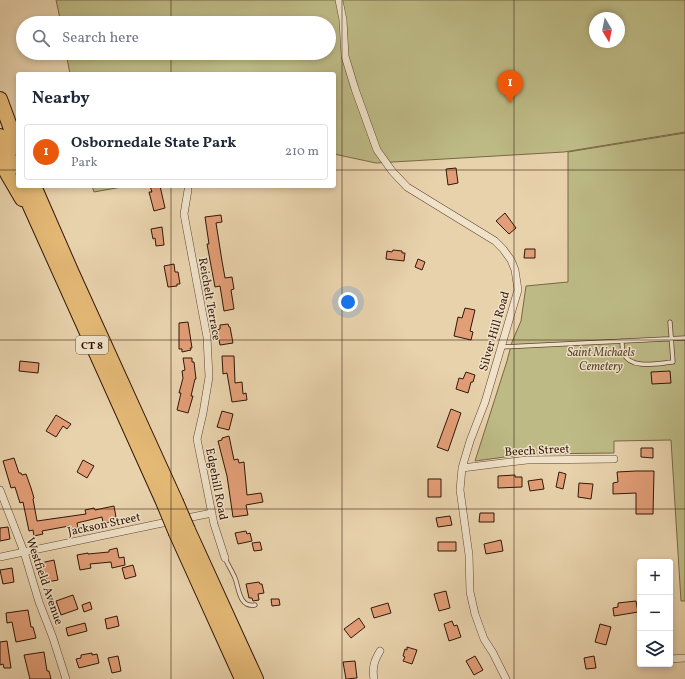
<!DOCTYPE html>
<meta charset="utf-8">
<style>
body{margin:0;font-family:Vollkorn,serif;background:#f2f2f3;color:#1f2937}
.controls{position:absolute;right:12px;bottom:12px;display:grid;overflow:hidden;border-radius:4px;box-shadow:0 2px 6px #0003}
.controls button{width:36px;height:36px;display:grid;place-items:center;padding:0;border:0;border-bottom:1px solid #e0e1e3;background:#fff;color:#1f2937;font:20px sans-serif}
.compass{position:absolute;left:589px;top:12px;width:36px;height:36px;border-radius:50%;background:#fff;box-shadow:0 2px 6px #0003;rotate:170deg}
.you{position:absolute;left:348px;top:302px;width:14px;height:14px;margin:-10px;border:3px solid #fff;border-radius:50%;background:#1a73e8;box-shadow:0 0 0 6px #1a73e833}
.badge{display:grid;place-items:center;width:26px;height:26px;border-radius:50%;background:#ea580c;color:#fff;font-size:13px;font-weight:700}
.pin{position:absolute;translate:-50% -33px;filter:drop-shadow(0 1px 2px #0008)}
.pin::after{content:'';position:absolute;top:21px;width:14px;height:12px;background:inherit;clip-path:polygon(0 0,100% 0,50% 100%)}
.list{margin:0;padding:0;list-style:none}
h2{display:flex;justify-content:space-between;align-items:center;height:52px;margin:0;padding:0 16px;font-size:17px}
h2 small{font-size:13px;font-weight:400;color:#747a83}
.list li{display:grid;grid-template-columns:26px 1fr auto;gap:12px;align-items:center;box-sizing:border-box;height:56px;margin:0 8px 8px;padding:0 8px;border:1px solid #e0e1e3;border-radius:4px}
.list b{display:block;font-size:15px;white-space:nowrap}
.list p{margin:0;font-size:13px;white-space:nowrap;color:#747a83}
.list em{font-size:13px;font-style:normal;color:#747a83}
.icon{flex:none;width:22px;height:22px;fill:none;stroke:currentColor;stroke-width:2;stroke-linecap:round;stroke-linejoin:round}
.map{position:relative;flex:none;width:685px;height:679px;overflow:hidden}
.search{position:absolute;background:#fff;box-shadow:0 2px 6px #0003;left:16px;top:16px;width:320px;height:44px;display:flex;align-items:center;gap:10px;box-sizing:border-box;padding:0 14px;border-radius:22px;color:#747a83;font-size:15px}
.panel{position:absolute;background:#fff;box-shadow:0 2px 6px #0003;left:16px;top:72px;width:320px;height:116px;border-radius:4px}
.map>svg:first-child{display:block}
.green{fill:#bdba85;stroke:#786846;fill-rule:evenodd}
.building{fill:#e29e77;stroke:#321608}
.lines{fill:none;stroke-linecap:round;stroke-linejoin:round}
.service-casing{stroke:#604531;stroke-width:5}
.minor-casing{stroke:#604531;stroke-width:8}
.motorway-casing{stroke:#321608;stroke-width:16}
.service{stroke:#f0e2c9;stroke-width:3.5}
.minor{stroke:#f0e2c9;stroke-width:7}
.motorway{stroke:#e4b976;stroke-width:14}
.motorway-bridge-casing{stroke:#321608;stroke-width:16;stroke-linecap:butt}
.motorway-bridge{stroke:#e4b976;stroke-width:14}
.grid{fill:none;stroke:#321608;stroke-width:1;stroke-opacity:0.55}
.labels{text-anchor:middle;stroke-width:3;stroke-linejoin:round;paint-order:stroke}
.shield{fill:#f0e2c9;stroke:#6b5342;stroke-width:1}
.shield-label{font-size:11px;font-weight:bold;fill:#321608}
.street-label{font-size:12px;fill:#321608;stroke:#f0e2c9}
.park-label{font-size:12px;font-style:italic;fill:#5c472e;stroke:#f0e2c9}
</style>
<div class="map">
<svg width="685" height="679" viewBox="0 0 685 679">
<rect width="100%" height="100%" fill="#e8d2ac"/>
<filter id="stains"><feTurbulence type="fractalNoise" baseFrequency=".005" numOctaves="4"/><feColorMatrix values="0 0 0 0 .2 0 0 0 0 .09 0 0 0 0 .02 0 0 0 .5 -.17"/></filter>
<radialGradient id="worn" r=".72"><stop offset=".6" stop-color="#630" stop-opacity="0"/><stop offset="1" stop-color="#630" stop-opacity=".3"/></radialGradient>
<!-- green -->
<path class="green" d="M56,0H685V132L564,152L376,163L334,154V74H70L66,53H329V23H61ZM595,18H619V42H595Z
M685,133V601H681L671,440L614,441V453L527,454L475,461L507,361L512,342L521,321L526,286L568,282V152Z
M92,186H127L94,192Z"/>
<!-- building -->
<path class="building" d="M456,168L458,183L448,185L446,169Z
M150,186H160L165,208L154,211L149,192H152Z
M505,213L516,228L509,234L496,221Z
M221,215L222,222L216,223L222,261L225,278L232,277L234,289L231,290L234,309L224,311L220,286L215,287L207,244H209L205,217Z
M162,227L164,245L156,246L155,238L153,239L151,229Z
M525,249H535V258H524Z
M393,250L402,251V253H405L404,261L386,259L387,251L392,252Z
M418,259L425,262L422,270L415,267Z
M174,264L175,272H178L180,284H177V286L168,287L164,266Z
M465,308L475,310L470,331L473,332L471,340L454,336L458,317L462,318Z
M188,322L192,348H190L191,350L182,352V349H179V323Z
M228,324L229,327H230L233,343L220,345L217,330L220,329V325Z
M222,356H234L235,383L242,382L243,394L246,393L247,400L232,402L227,373L223,374Z
M183,358H192V362H194L196,379H195L191,396H193L188,413L177,410L181,393H179L183,378L182,371L185,370Z
M20,361L39,363L38,373L19,371Z
M670,371L671,383L652,384L651,372Z
M466,372L475,375L473,382H471L468,393L456,389L459,378L463,379Z
M451,409L461,413L448,451L437,447Z
M222,411L233,414L229,430L217,427Z
M56,415L71,424L67,429L63,426L56,437L46,431Z
M229,436L234,460L238,459L239,463L244,462L247,495L261,493L263,502L246,505L248,515L233,517L227,476L218,441L222,440V438Z
M641,448H653V458L641,457Z
M14,458L19,473H21L22,475L26,474L31,488L34,498L33,499L37,521L86,514L85,510L94,508L95,510L114,506L116,517L111,518V522L103,523L102,517L77,523L78,528L69,529V526L42,531L43,534L34,536L33,530L29,531L23,502L20,503L15,487L11,488L3,461Z
M83,460L94,466L87,478L77,472Z
M636,471H654L653,514H636V493L613,494V483L618,482L617,472Z
M559,472L566,474L563,489L556,487Z
M515,475V477H522V487L498,488V476Z
M428,479H441V497H428Z
M542,479L544,489L530,491L528,481Z
M579,483L593,484L591,499L578,497Z
M480,513H494V522H479Z
M450,516L452,525L438,527L436,518Z
M8,527L10,539L0,541V528Z
M246,531L247,534L250,533L252,541L238,544L235,533Z
M501,540L503,551L486,554L484,544Z
M260,542L262,550L254,551L252,543Z
M438,542H456V551H438Z
M117,548L119,558L124,557L125,565L112,568L111,562L90,564L91,568L80,570L77,555L88,553V554L109,552V550Z
M54,560L58,580L47,582L46,577H44L41,563Z
M133,565L136,576L125,579L122,568Z
M12,568L14,582L3,584L0,570Z
M259,582L260,584H262L264,593L258,594L259,600L253,601L252,598H249L246,584Z
M446,591L450,608L439,611L434,594Z
M73,595L78,609L61,615L56,601Z
M271,599H279L280,605L272,606Z
M636,601L638,612L614,616L613,608L618,607V603Z
M90,602L92,609L84,612L82,605Z
M388,603L391,613L374,618L371,608Z
M28,610L31,627H33L36,638L16,642L12,622L7,623L6,613Z
M117,616L119,626L107,629L105,619Z
M359,618L365,627L351,638L344,629Z
M452,621L454,626L457,625L461,637L449,641L444,624Z
M85,623L87,631L68,636L66,628Z
M600,624L611,627L606,645L595,642Z
M7,641L11,668H4L3,664L0,665V642Z
M407,647L417,650L412,664L403,661L405,657L403,656L405,649L407,650Z
M44,652L47,671H49L51,679H30L24,655Z
M92,653V655L97,654L99,663L79,668L76,659L81,658V655Z
M118,656L121,671L112,673L108,658Z
M475,656L483,670L474,675L466,661Z
M594,656L596,668L586,669L584,658Z
M355,661L357,678L346,679L343,662Z"/>
<g class="lines">
<!-- service casing -->
<g class="service-casing">
<path id="service" d="M622,341C622,345 622,350 624,354C631,370 659,363 673,362L670,322
M502,347L685,338
M225,558C228,565 232,571 235,578C239,588 239,608 255,605"/>
</g>
<!-- minor casing -->
<g class="minor-casing">
<path id="minor" d="M339,0L343,20L345,56L355,89L377,150L392,171L407,187L495,241L503,249L511,260L515,270L518,290L485,402L470,441L462,468L460,490L469,555L470,592L475,614L484,639L493,653L506,679
M188,190L184,214L207,337L209,377L203,413L197,439L214,524L225,558
M462,468L527,460L614,459
M0,490L24,552L39,602L53,638L66,679
M182,519L212,513
M0,557L172,521
M670,659L685,658
M374,679C372,668 374,661 380,651"/>
</g>
<!-- motorway casing -->
<g class="motorway-casing">
<path id="motorway" d="M0,99L18,148
M0,136L13,167
M0,159L8,175L22,199
M21,186L164,504
M34,186L72,273L176,502
M188,530L256,679
M176,533L242,679"/>
</g>
<!-- service -->
<use href="#service" class="service"/>
<!-- minor -->
<use href="#minor" class="minor"/>
<!-- motorway -->
<use href="#motorway" class="motorway"/>
<!-- motorway-bridge casing -->
<g class="motorway-bridge-casing">
<path id="motorway-bridge" d="M176,502L188,530
M164,504L176,533"/>
</g>
<!-- motorway-bridge -->
<use href="#motorway-bridge" class="motorway-bridge"/>
</g>
<!-- grid -->
<path class="grid" d="M171,0V23M342,0V679M514,0V679M171,53V74M0,170H18M334,170H685M171,186V679M0,340H685M0,509H685"/>
<g class="labels">
<!-- shield labels -->
<rect class="shield" x="76" y="336" width="32" height="18" rx="3"/>
<g class="shield-label">
<text x="92" y="349">CT 8</text>
</g>
<!-- street labels -->
<g class="street-label">
<text transform="translate(210 299) rotate(80)" y="4">Reichelt Terrace</text>
<text transform="translate(494 331) rotate(-74)" y="4">Silver Hill Road</text>
<text transform="translate(537 450) rotate(-3)" y="4">Beech Street</text>
<text transform="translate(217 484) rotate(79)" y="4">Edgehill Road</text>
<text transform="translate(104 524) rotate(-12)" y="4">Jackson Street</text>
<text transform="translate(45 581) rotate(71)" y="4">Westfield Avenue</text>
</g>
<!-- park labels -->
<g class="park-label">
<text x="601" y="356">Saint Michaels<tspan x="601" dy="14">Cemetery</tspan></text>
</g>
</g>
<rect width="100%" height="100%" filter="url(#stains)"/>
<rect width="100%" height="100%" fill="url(#worn)"/>
</svg>
<div class="controls">
<button>+</button>
<button>−</button>
<button><svg class="icon" aria-label="layers" viewBox="0 0 24 24"><path d="M12 4l9 5-9 5-9-5zM3 14l9 5 9-5"/></svg></button>
</div>
<svg class="compass" viewBox="-18 -18 36 36"><path d="M0-13l5 13h-10z" fill="#e53935"/><path d="M0 13l5-13h-10z" fill="#747a83"/></svg>
<div class="you"></div>
<div class="pin badge" style="left:510px;top:103px">1</div>
<div class="search"><svg class="icon" aria-label="search" viewBox="0 0 24 24"><circle cx="10" cy="10" r="6"/><path d="M15 15l6 6"/></svg>Search here</div>
<section class="panel">
<h2>Nearby<small></small></h2>
<ul class="list">
<li><span class="badge">1</span><div><b>Osbornedale State Park</b><p>Park</p></div><em>210 m</em></li>
</ul>
</section>
</div>
